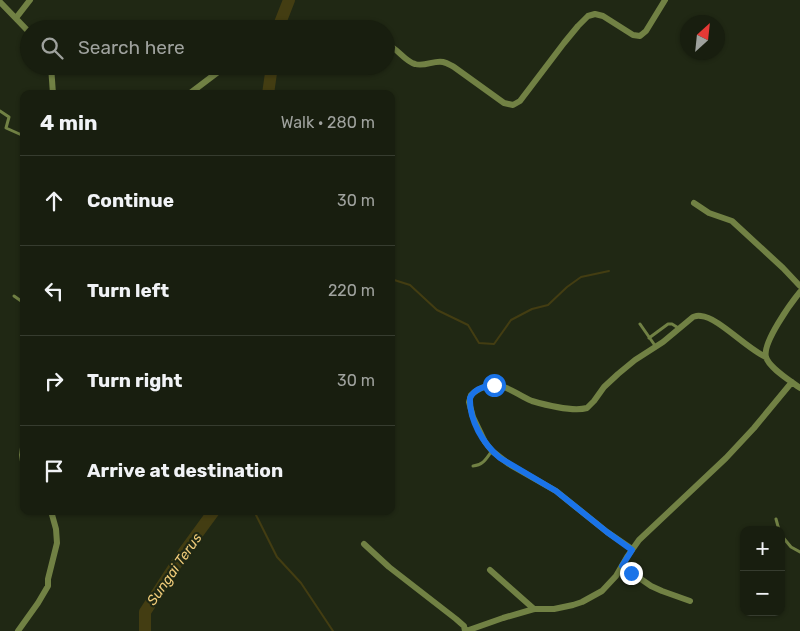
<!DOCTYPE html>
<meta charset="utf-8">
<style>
body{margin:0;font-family:Rubik,sans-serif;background:#212718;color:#f1f3f6}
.controls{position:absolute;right:15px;bottom:15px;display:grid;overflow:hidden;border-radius:10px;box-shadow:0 1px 4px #0004}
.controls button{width:45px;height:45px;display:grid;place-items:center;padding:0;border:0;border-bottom:1px solid #363c2f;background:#181e0f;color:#f1f3f6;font:25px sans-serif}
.compass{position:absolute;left:680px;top:15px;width:45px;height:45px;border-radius:50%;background:#181e0f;box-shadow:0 1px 4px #0004;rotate:27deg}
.stop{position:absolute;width:15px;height:15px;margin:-11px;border:4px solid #1a73e8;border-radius:50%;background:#fff}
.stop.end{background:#1a73e8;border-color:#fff;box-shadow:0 1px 5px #0008}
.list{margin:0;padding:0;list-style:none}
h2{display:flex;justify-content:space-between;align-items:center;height:65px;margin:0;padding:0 20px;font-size:21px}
h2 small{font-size:16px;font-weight:400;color:#9fa29e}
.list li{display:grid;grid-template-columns:32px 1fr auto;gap:15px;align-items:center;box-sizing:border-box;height:90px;padding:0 20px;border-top:1px solid #363c2f}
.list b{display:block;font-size:19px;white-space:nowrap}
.list em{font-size:16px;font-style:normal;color:#9fa29e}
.icon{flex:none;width:28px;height:28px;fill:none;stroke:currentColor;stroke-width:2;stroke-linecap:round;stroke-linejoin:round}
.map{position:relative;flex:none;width:800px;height:631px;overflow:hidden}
.search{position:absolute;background:#181e0f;box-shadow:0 1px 4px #0004;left:20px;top:20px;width:375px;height:55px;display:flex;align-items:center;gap:12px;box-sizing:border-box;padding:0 18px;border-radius:28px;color:#9fa29e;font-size:19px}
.panel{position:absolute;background:#181e0f;box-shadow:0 1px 4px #0004;left:20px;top:90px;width:375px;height:425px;border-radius:10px}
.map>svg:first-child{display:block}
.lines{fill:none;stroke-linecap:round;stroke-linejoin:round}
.stream{stroke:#433d12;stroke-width:2}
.river{stroke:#433d12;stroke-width:12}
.lane{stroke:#718144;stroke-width:3}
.street{stroke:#718144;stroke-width:6}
.route{stroke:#1a73e8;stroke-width:6}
.labels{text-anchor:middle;stroke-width:4.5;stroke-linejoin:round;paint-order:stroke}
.water-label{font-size:14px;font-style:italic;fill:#efcb79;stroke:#202814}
</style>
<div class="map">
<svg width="800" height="631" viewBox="0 0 800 631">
<rect width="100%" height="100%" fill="#202814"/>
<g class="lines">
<!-- stream -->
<path class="stream" d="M391,279L410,285L437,310L468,325L479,343L494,344L511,320L532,309L548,305L567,287L581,277L609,271
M254,511L277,557L301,583L333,631"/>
<!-- river -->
<path class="river" d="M279,29L280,23L289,0
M268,94L272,66
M145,631V612L184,552L214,511"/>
<!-- lane -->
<path class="lane" d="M0,111L9,117L6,128L24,136
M14,296L24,303
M640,324L656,347
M649,338L668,324H672L680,329
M473,466C483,465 486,459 491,452
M776,519L779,530
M781,535L791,547L800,552"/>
<!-- street -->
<path class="street" d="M0,2L29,32
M16,18L30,0
M386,44C398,48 404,61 415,64C425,67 434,60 443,62C447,63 450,65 454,67L504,103L513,105L520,101L564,43L578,26L588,16L595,14L603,16L633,35L640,36L646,31L665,0
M51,66L53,94
M189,94L218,72L224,66
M694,203L709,213L732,221L783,268L800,286
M800,292C791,303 762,343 766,357C769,368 791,381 800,388
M24,386L23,390L24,398
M24,440L22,455L24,468
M364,544L389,567L456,619L464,626L465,631
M632,549L607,532L556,491L509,464L492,451L485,442L473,417L469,402L471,395C475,391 479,389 484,387C505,381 514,394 532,401C546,405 573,412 587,408L594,401L604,387L618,374L635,360L663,342L693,317C696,316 697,315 701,316C718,317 747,349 766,357
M622,566L651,586L662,591L690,601
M490,570L534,609
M18,631L38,603L48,586V579L57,543L56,529L51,511
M466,631L503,618L534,609H554L573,605L582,602L602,591L616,576L627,557L639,540L726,458L754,428L792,382"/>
</g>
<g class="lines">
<!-- route -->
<path class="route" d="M494,385C485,386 474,389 470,398C469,420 483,444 500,458L556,491L607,532L632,550L622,566L631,573"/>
</g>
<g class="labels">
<!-- water labels -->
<g class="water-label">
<text transform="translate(174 569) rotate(-55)" y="5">Sungai Terus</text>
</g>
</g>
</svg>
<div class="controls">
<button>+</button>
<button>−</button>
</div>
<svg class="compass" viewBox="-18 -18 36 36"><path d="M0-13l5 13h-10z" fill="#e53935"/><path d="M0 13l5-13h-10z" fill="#9fa29e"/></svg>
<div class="stop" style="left:494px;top:385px"></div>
<div class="stop end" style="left:631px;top:573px"></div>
<div class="search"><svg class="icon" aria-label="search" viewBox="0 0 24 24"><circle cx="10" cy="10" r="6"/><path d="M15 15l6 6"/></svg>Search here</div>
<section class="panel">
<h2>4 min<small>Walk · 280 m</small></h2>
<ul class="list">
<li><svg class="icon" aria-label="ahead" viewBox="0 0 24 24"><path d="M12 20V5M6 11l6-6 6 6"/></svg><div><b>Continue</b></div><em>30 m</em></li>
<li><svg class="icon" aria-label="left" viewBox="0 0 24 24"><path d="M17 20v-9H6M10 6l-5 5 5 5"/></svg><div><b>Turn left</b></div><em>220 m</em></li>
<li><svg class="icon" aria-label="right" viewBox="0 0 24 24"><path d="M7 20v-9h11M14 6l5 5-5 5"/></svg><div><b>Turn right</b></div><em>30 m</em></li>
<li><svg class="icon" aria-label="arrive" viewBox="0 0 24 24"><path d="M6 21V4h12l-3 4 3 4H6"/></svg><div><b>Arrive at destination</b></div></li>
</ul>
</section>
</div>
